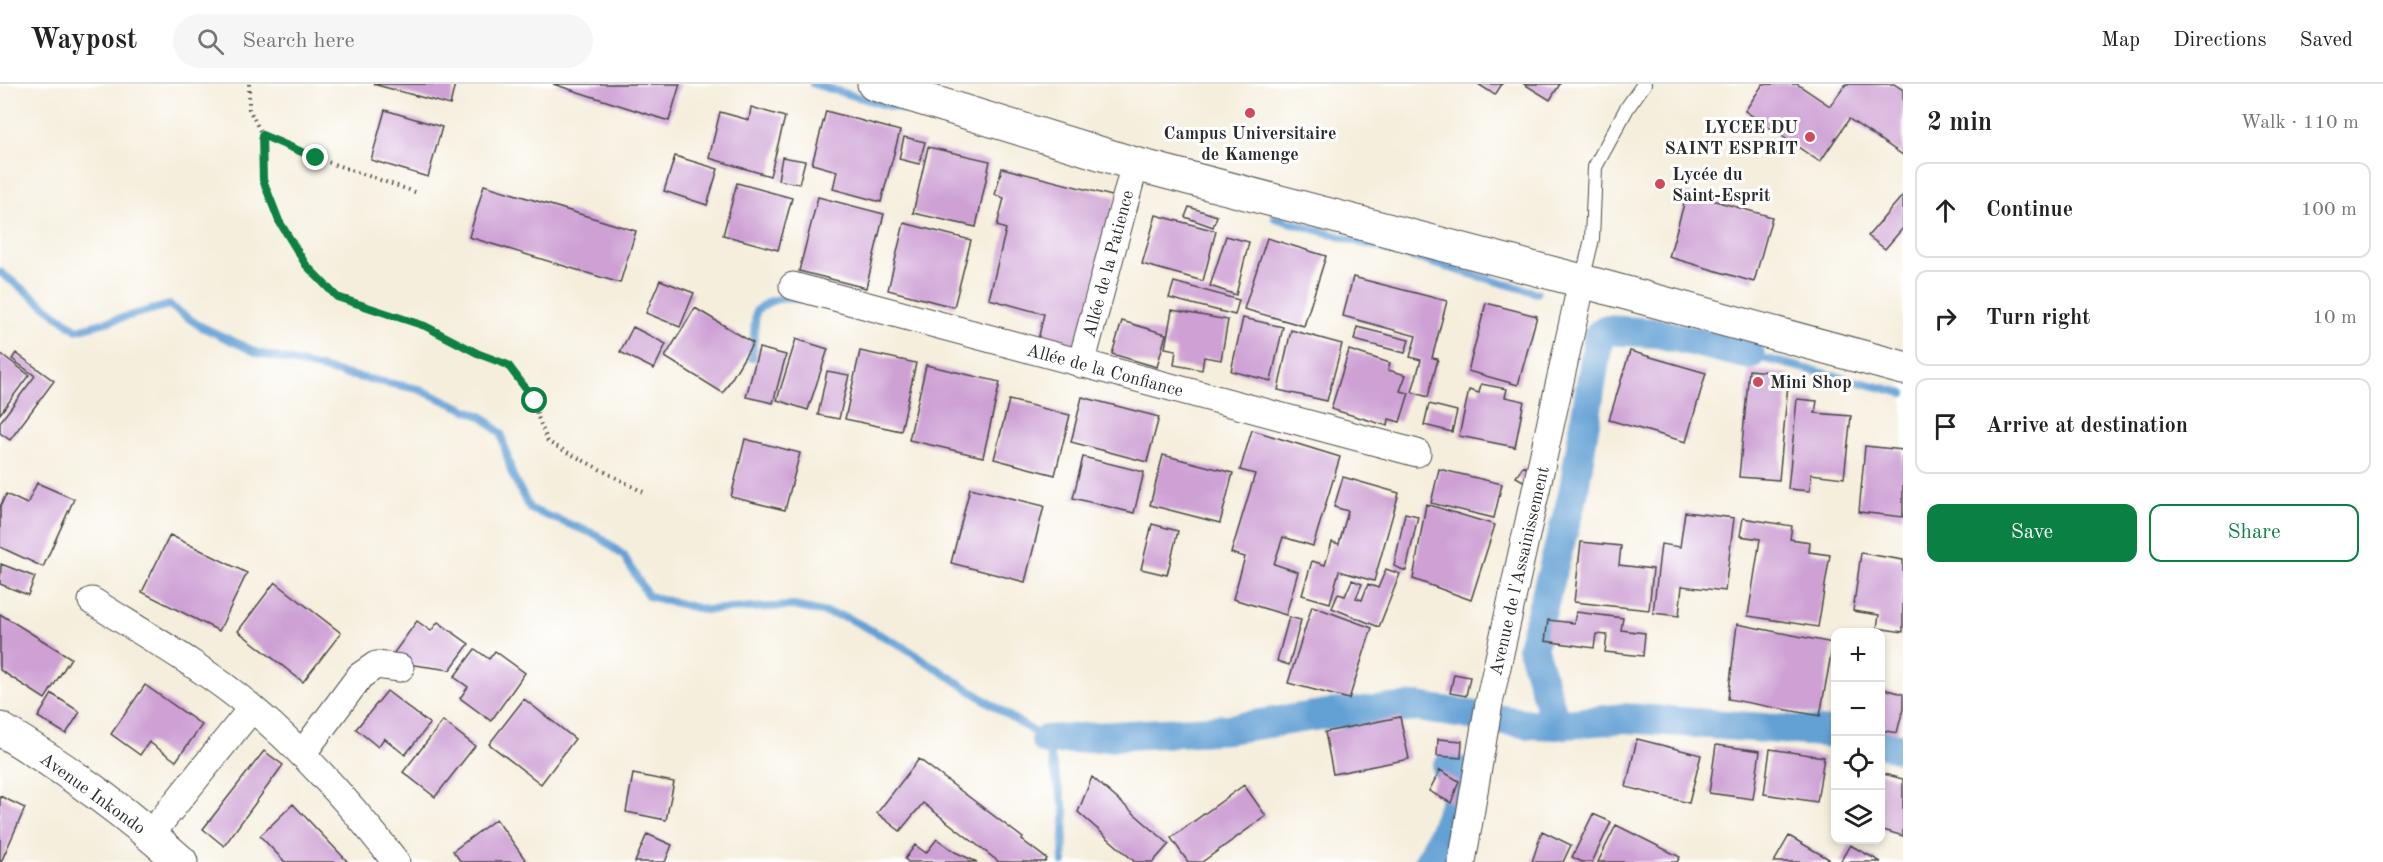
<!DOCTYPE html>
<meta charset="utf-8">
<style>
body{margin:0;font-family:"Old Standard TT",serif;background:#f6f6f6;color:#222}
.controls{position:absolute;right:18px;bottom:18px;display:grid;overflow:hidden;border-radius:12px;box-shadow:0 3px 9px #0003}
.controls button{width:54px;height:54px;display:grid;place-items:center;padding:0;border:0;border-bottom:2px solid #e0e0e0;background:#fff;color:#222;font:30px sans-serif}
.stop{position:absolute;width:18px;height:18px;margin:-14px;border:4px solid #0b8043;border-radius:50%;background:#fff}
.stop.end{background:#0b8043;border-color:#fff;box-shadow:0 2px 6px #0008}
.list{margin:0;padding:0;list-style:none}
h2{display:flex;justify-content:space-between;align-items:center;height:78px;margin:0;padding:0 24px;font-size:26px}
h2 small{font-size:20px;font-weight:400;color:#767676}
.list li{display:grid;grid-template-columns:39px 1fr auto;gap:18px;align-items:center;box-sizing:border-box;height:96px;margin:0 12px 12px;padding:0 12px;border:2px solid #e0e0e0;border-radius:12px}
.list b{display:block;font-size:22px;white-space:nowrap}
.list em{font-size:20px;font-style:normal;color:#767676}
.actions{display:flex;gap:12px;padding:18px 24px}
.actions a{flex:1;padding:14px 0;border:2px solid #0b8043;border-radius:12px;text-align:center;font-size:21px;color:#0b8043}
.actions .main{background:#0b8043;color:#fff}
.icon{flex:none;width:33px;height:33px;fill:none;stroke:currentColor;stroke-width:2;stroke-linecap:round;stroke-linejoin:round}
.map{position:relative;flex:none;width:1903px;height:778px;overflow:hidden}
header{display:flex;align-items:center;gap:36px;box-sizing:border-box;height:84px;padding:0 30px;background:#fff;border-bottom:2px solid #e0e0e0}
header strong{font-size:28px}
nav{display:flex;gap:33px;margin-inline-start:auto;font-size:21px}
.search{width:420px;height:54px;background:#f6f6f6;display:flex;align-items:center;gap:15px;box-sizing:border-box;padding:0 21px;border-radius:33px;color:#767676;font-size:22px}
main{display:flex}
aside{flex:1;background:#fff}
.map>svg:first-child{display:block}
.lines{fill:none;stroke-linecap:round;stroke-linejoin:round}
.stream{stroke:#64a0d4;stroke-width:8}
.canal{stroke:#64a0d4;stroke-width:30}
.building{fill:#cea0d4}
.service-casing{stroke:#494846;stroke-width:16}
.minor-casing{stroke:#494846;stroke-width:29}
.tertiary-casing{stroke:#494846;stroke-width:35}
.path{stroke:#494846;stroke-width:4;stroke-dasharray:1.5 4.5;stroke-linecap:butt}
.service{stroke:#fff;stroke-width:14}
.minor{stroke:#fff;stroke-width:27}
.tertiary{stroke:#fff;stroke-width:33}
.route{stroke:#0b8043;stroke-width:8}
.poi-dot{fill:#d1495b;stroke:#fff;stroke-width:2}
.labels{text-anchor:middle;stroke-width:6;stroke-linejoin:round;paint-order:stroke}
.poi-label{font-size:18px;font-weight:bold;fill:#2b2b2b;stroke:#fff;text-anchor:start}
.street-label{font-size:18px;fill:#2b2b2b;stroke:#fff}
</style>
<header>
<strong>Waypost</strong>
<div class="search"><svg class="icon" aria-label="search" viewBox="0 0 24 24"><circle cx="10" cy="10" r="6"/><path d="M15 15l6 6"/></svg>Search here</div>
<nav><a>Map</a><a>Directions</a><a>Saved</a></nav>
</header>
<main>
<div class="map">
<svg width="1903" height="778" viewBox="0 0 1903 778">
<rect width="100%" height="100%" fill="#fff"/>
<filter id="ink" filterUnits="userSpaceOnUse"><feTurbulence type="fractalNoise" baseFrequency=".0167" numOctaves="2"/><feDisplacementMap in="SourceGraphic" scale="12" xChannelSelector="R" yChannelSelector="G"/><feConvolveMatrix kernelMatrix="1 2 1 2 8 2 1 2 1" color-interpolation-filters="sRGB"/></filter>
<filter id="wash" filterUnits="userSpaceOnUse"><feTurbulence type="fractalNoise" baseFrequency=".008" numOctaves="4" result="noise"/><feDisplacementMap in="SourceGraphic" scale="24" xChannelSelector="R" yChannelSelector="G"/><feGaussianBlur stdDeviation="1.35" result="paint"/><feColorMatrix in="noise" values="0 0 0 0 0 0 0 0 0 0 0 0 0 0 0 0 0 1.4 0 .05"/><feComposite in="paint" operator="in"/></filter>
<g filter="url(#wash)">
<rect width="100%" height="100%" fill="#f5eedc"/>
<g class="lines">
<!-- stream -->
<path class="stream" d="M813,0L903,26
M1275,134L1537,209
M0,188L77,246L169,221L200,242L258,269L348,291L418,305L483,333L501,350L512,390L530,425L597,451L624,472L648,512L705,526L793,522L846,533L904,563L1046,656L1065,727L1063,778
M1750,271L1903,309
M752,274L756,227C770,214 780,214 798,215"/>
<!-- canal -->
<path class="canal" d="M1556,641L1532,563L1573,411L1599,251L1605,246L1657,249L1750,271
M1046,656L1228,645L1327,630L1417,623L1530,640L1556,641L1625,634L1836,649
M1880,659L1903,665
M1429,778C1445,749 1454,719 1467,689L1447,684"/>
</g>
<g id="blocks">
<!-- building -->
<path class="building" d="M373,0H455L450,21Z
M553,0H680L669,37Z
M1478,0H1502L1495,11Z
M1524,0H1560L1550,16Z
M1763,0H1797L1830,22L1846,0H1894L1903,6V71L1849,35L1820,78L1745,27Z
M751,23L785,33L770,92L709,74L720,28L749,36Z
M385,26L442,43L428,93L371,76Z
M826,27L900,47L881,118L833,105L837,87L812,80Z
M904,53L925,58L919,80L899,75Z
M928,63L990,77L976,143L913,129Z
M675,72L718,85L707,121L664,107Z
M782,73L805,77L799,100L778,96Z
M1002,84L1116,113L1078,266L1038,256L1044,230L989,215L1006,145L997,142L1004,114L995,111Z
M737,99L792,114L778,166L723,151Z
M484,101L636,147L620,199L469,153Z
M1687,109L1772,133L1754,198L1669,173Z
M1903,111V144L1885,165L1868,152Z
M818,113L884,130L866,204L799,187Z
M1189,123L1217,132L1213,143L1185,133Z
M1156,131L1216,147L1203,197L1142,180Z
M904,139L971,156L954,223L888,206Z
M1226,152L1249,158L1236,211L1210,202Z
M1267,154L1326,172L1304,242L1244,225Z
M1353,193L1447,217L1432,274L1438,275L1428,313L1412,308L1421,276L1410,273L1416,252L1343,232Z
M660,196L694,209L680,243L646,229Z
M1174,198L1239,216L1235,231L1169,214Z
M1486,219L1537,232L1518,301L1468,287Z
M695,224L753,259L723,309L665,273Z
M1172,226L1228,236L1221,276L1204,273L1202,286L1174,281L1176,266L1165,264Z
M1243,234L1283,243L1271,297L1231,287Z
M1122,237L1166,250L1157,283L1112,270Z
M633,243L666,260L654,285L620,268Z
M1357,243L1409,256L1405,269L1354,256Z
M1291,246L1342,260L1327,317L1278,306Z
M796,255L828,265L808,326L777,316Z
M759,264L786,271L773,319L746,313Z
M1349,266L1390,279L1388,286L1406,291L1400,307L1409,309L1400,338L1389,335L1388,342L1331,325Z
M860,267L916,279L901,347L845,335Z
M1630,267L1706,289L1686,358L1609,336Z
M0,269L29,291L0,330Z
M16,269L54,297L10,356L0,349V338L35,292L12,275Z
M926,281L1000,298L983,373L909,356Z
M1749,286L1789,290L1779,396L1739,393Z
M827,287L849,291L839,335L818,331Z
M1481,300L1507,305L1505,313L1524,317L1515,363L1459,352L1469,306L1479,309Z
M1082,313L1159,333L1147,378L1071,358Z
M1797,315L1817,317L1815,329L1851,332L1844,394L1811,390L1810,407L1788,405Z
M1009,316L1070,331L1055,391L994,375Z
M1429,320L1457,327L1452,348L1424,341Z
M1252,346L1340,373L1313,462L1283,453L1274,480L1298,488L1286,531L1233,515L1245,473L1231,469L1255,390L1240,386Z
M745,355L800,369L785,426L731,413Z
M1865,362L1903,366V433L1859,428Z
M1163,371L1233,389L1220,439L1150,421Z
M1083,373L1144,388L1134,429L1073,414Z
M1523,382L1538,391L1532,402L1516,393Z
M1439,385L1502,400L1494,434L1431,419Z
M1343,393L1399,409L1374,497L1339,487L1330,519L1302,511L1312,477L1325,481L1332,458L1339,460L1348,427L1334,423Z
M37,399L74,415L43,483L0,463V423L6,410L27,420Z
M970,404L1044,422L1025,498L951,479Z
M1426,420L1495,441L1471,516L1413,495Z
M1685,428L1734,434L1725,507L1682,502L1679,532L1653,529L1661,460L1680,463Z
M1405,429L1418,432L1406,487L1394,482Z
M1743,434L1792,442L1790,455L1810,458L1809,468L1830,471L1818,543L1748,532L1760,455L1740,452Z
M1152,440L1178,447L1167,491L1141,485Z
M170,451L247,489L219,547L142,508Z
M1581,458L1621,462L1619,481L1653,485L1649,526L1574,518Z
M1861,469L1903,476V548L1877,544L1879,531L1853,527Z
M1,480L35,493L28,511L0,500Z
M1386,485L1400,490L1379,543L1332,524L1338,510L1345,512L1352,496L1362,500L1356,514L1362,516L1368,500L1378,504Z
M275,498L341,549L303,598L238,547Z
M1312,522L1372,544L1349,615L1288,599Z
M1576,528L1623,534L1621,546L1645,549L1643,572L1605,568L1607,551L1596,550L1594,564L1545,557L1548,536L1574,539Z
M0,530L71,574L45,615L0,586Z
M1289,533L1301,536L1289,581L1277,577Z
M417,537L431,547L438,538L469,560L450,586L407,580L393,570Z
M1737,540L1833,559L1820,632L1728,615Z
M475,565L489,575L495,567L525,589L491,637L460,614L468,603L454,593Z
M1454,590L1470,593L1466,612L1450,609Z
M145,601L202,641L176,677L149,658L140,671L111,650Z
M1880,604L1903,610V625L1897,649L1880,646Z
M387,607L430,640L405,671L384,654L378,663L356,645Z
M52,610L80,628L66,650L38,633Z
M524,615L575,655L541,700L489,660Z
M1400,633L1409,675L1333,690L1325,648Z
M443,637L475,662L435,713L403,688Z
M1438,655L1462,657L1461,674L1437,672Z
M1637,655L1701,671L1689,719L1626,703Z
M1716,661L1760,667L1753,715L1709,709Z
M1770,665L1824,673L1817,718L1764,710Z
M264,667L283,681L224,762L203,745Z
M919,675L1023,754L1022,756L1047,775L1045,778H999L923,719L900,747L877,729Z
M1440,686L1459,697L1451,719L1429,707Z
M1880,689L1903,695V752L1880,745Z
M633,690L674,698L666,736L626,728Z
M1092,693L1169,760L1153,778H1135L1078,728Z
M1244,701L1266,732L1202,778H1188L1171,754Z
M0,712L25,724L1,778H0Z
M293,720L348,778H285L260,752Z
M1593,730L1611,738L1592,778H1582L1572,773Z
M496,735L527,778H461L453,767Z
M1616,741L1680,773L1677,778H1598Z
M1542,747L1571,761L1563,778H1532Z
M647,750L672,761L665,778H635Z
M1789,752L1829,775L1827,778H1774Z
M937,755L955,768L977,778H908L905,775L915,761L926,769Z
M1850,761L1881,778H1840Z"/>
</g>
</g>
<g filter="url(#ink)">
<use href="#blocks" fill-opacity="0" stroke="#494846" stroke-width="1.5"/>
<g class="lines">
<!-- service casing -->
<g class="service-casing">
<path id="service" d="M1582,197L1592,155L1595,83L1627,24L1644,0"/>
</g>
<!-- minor casing -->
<g class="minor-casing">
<path id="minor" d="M793,202L1417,369
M1081,280L1135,80
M92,517C146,551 203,583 252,624C306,669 353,723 396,778
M302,670L360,592L376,581L400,584
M151,750L252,624
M1462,778L1489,619L1582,197"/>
</g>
<!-- tertiary casing -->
<g class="tertiary-casing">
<path id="tertiary" d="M874,0L1135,80L1582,197L1903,284
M0,645C65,684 125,727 181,778"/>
</g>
<!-- path -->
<path class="path" d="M249,0V25L262,51L263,96L279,137L306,181L337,213L425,242L479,270L508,281L535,317L537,331L548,358L647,410
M262,51L316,74L418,109"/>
<!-- service -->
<use href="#service" class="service"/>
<!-- minor -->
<use href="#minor" class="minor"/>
<!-- tertiary -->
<use href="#tertiary" class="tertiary"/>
</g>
</g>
<g class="lines" filter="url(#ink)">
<!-- route -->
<path class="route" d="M316,74L262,51L263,96L279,137L306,181L337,213L425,242L479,270L508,281L535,317"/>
</g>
<!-- markers -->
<g class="poi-dot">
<circle cx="1250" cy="29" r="6"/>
<circle cx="1810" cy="53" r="6"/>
<circle cx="1660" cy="100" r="6"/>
<circle cx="1758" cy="298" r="6"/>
</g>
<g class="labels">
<!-- poi labels -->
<g class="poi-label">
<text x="1798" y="49" text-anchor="end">LYCEE DU<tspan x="1798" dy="21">SAINT ESPRIT</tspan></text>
<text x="1250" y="55" text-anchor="middle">Campus Universitaire<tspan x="1250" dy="21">de Kamenge</tspan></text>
<text x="1672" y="96">Lycée du<tspan x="1672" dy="21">Saint-Esprit</tspan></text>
<text x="1770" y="304">Mini Shop</text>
</g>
<!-- street labels -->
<g class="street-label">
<text transform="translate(1108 180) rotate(-75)" y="6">Allée de la Patience</text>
<text transform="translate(1105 286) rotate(15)" y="6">Allée de la Confiance</text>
<text transform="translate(1519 487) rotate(-77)" y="6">Avenue de l'Assainissement</text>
<text transform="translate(93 709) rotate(36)" y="6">Avenue Inkondo</text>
</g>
</g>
</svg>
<div class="controls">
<button>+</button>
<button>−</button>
<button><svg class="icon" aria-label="locate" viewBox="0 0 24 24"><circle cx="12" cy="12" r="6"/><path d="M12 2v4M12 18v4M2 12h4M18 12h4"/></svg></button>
<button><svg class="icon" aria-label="layers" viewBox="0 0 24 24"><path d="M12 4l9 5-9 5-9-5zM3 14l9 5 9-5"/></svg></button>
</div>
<div class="stop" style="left:535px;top:317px"></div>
<div class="stop end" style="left:316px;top:74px"></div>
</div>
<aside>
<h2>2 min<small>Walk · 110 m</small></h2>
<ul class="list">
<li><svg class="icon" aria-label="ahead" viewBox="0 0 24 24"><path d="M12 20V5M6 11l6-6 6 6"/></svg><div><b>Continue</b></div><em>100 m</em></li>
<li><svg class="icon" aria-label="right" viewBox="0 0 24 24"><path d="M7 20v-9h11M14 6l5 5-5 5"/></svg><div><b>Turn right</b></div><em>10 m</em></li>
<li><svg class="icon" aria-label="arrive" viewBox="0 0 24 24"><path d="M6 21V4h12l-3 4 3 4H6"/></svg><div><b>Arrive at destination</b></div></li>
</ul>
<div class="actions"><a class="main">Save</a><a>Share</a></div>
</aside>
</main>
